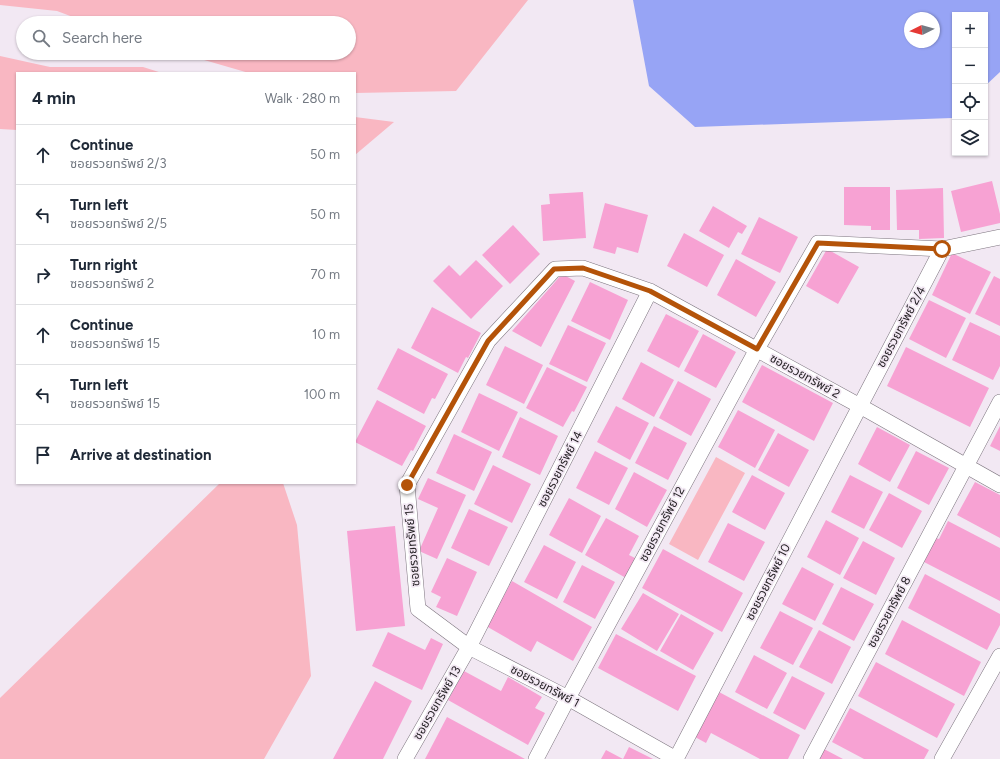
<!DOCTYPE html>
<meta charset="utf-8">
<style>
body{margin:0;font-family:Figtree,"Noto Sans Thai",sans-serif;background:#f2f2f3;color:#1f2937}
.controls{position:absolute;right:12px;top:12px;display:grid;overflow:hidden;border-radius:0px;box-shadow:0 1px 3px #0004}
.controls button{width:36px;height:36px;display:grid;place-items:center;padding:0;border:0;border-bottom:1px solid #e0e1e3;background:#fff;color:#1f2937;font:20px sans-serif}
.compass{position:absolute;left:904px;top:12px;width:36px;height:36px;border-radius:50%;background:#fff;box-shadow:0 1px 3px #0004;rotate:265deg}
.stop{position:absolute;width:12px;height:12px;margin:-9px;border:3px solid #b45309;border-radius:50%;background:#fff}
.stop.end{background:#b45309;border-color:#fff;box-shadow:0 1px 4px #0008}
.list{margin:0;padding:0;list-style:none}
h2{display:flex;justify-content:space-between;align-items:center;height:52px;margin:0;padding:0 16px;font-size:17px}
h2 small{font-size:13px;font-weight:400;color:#747a83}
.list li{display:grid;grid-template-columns:26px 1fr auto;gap:12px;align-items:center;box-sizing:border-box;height:60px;padding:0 16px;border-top:1px solid #e0e1e3}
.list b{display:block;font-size:15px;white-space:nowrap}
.list p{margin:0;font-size:13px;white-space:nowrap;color:#747a83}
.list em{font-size:13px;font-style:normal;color:#747a83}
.icon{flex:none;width:22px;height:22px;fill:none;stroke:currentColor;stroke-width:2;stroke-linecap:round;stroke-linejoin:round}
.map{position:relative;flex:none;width:1000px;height:759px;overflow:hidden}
.search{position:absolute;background:#fff;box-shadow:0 1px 3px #0004;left:16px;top:16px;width:340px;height:44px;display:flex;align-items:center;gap:10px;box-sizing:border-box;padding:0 14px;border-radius:22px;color:#747a83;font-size:15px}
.panel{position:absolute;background:#fff;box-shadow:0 1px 3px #0004;left:16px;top:72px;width:340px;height:412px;border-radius:0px}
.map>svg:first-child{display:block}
.green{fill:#f9b7c2}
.water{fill:#97a4f5;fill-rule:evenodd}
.building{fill:#f7a2d3}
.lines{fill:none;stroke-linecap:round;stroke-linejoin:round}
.street-casing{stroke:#7d757f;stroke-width:16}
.street{stroke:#fff;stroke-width:15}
.route{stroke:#b45309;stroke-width:5}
.labels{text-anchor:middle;stroke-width:3.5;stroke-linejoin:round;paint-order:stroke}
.street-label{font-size:12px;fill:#272327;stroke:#f2e8f3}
</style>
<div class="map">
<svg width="1000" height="759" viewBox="0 0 1000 759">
<rect width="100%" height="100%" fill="#f2e8f3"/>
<!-- green -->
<path class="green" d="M0,0H528L456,91L355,93V73H249L180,53H349V23H89L57,11L0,5Z
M0,56L50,67H143L162,73H17V130L0,129Z
M355,117L394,122L355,155Z
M716,457L745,473L698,560L669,544Z
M220,483H283L297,525L311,676L264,759H0V698Z"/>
<!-- water -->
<path class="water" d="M633,0H1000V72L985,86V15H955V115L952,118L695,127L649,86ZM910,18H934V42H910Z"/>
<!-- building -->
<path class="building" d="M992,181L1000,214V223L961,232L951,191Z
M844,187H890V230H871V226L844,225Z
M943,188L944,238L919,239V230H897L896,190Z
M583,192L586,238L543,241L541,205L550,204L549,194Z
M605,203L648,215L638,253L617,247L615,254L593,248Z
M713,206L747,226L742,234L738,232L729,248L699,231Z
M759,217L798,237L780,273L741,254Z
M513,225L540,254L510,284L482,255Z
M684,233L724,255L707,287L667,266Z
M827,249L859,267L838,304L806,286Z
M952,253L991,272L970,314L932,295Z
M736,259L776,282L756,317L717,295Z
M476,260L503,286L471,319L433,281L449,265L460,276Z
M562,274L575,281L541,347L512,331Z
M994,276L1000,279V326L975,314Z
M590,282L628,300L610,340L571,321Z
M929,300L966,318L946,358L909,339Z
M432,307L481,333L468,358L466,357L458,373L411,348Z
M666,314L699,331L679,368L647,351Z
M970,322L1000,336V366L993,380L952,360Z
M568,325L606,343L587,382L549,364Z
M703,334L736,352L716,388L684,371Z
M505,346L543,365L524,404L486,385Z
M906,347L989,388L970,427L887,386Z
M398,348L448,374L435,399L432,398L424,414L377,389Z
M641,362L674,380L654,417L622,399Z
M762,365L833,403L814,441L742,402Z
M547,367L587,387L574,412L572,411L563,427L526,408Z
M678,381L711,399L691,436L659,418Z
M479,393L518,412L499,451L461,432Z
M377,400L426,426L413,451L411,450L402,466L355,442Z
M616,406L649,423L630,460L597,442Z
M738,410L775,430L755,468L718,447Z
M520,417L558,436L540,475L502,457Z
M654,426L687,443L668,480L635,463Z
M1000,426V451L990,446Z
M877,427L910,445L890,482L858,464Z
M778,433L809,450L789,487L758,470Z
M454,434L492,452L474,491L436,473Z
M595,451L628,468L609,505L576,488Z
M916,451L949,468L929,505L897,488Z
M493,465L531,484L512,523L474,504Z
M634,472L667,490L647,527L615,509Z
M752,475L785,493L765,530L732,512Z
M850,475L883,492L864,529L831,512Z
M428,478L466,495L437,559L419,551L438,508L418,499Z
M975,482L1000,495V538L957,515Z
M889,493L922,511L902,548L869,530Z
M569,498L601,516L582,553L549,535Z
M469,509L508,527L489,566L451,548Z
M606,518L639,536L629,555L637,559L626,578L585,555Z
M826,520L859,538L840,575L807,557Z
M948,521L1000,548V601L924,562L936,538L939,539Z
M728,523L765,542L744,581L708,562Z
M395,526L405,626L356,631L347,531Z
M863,541L895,558L876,595L843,578Z
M544,545L576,562L557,599L524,582Z
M663,549L743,593L722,632L642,588Z
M447,558L477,572L457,616L436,607L441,597L431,592Z
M582,565L615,582L595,619L563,602Z
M802,567L834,584L815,621L782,604Z
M925,574L1000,614V625L987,650L908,608Z
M512,581L592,627L573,661L537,641L531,652L486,626Z
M841,587L874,604L854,641L822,624Z
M643,593L679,614L657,651L621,629Z
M780,611L813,628L793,665L760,648Z
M681,614L714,633L693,670L660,651Z
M902,620L981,662L964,696L885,654Z
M819,630L851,647L832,684L799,667Z
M388,632L425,650L431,638L443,644L422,690L372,666Z
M616,634L696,676L678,711L598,668Z
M754,655L787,673L767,709L735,692Z
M876,662L955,704L937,738L858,696Z
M464,671L501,691L508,677L542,697L535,708L545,713L528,745L448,700Z
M792,676L825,693L805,730L773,713Z
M375,681L412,701L383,759H333Z
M719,692L800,735L788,759H760L711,733L706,743L695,737Z
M850,708L929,750L924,759H864L832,742Z
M447,717L525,759H425Z
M629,747L653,759H601L606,750L623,759Z
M824,749L843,759H819Z"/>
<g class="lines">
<!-- street casing -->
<g class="street-casing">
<path id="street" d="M405,759L469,647L650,291
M536,759L568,698L757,349L818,243L942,249L1000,237
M676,759L568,698L469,647L418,609L407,485L488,341L555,269L583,268L650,291L860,406L1000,485
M676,759L860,406L942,249
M811,759L1000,402
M942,759L1000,656"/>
</g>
<!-- street -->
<use href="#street" class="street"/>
</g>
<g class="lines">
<!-- route -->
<path class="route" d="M407,485L488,341L554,269L583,268L650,291L757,349L818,243L942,249"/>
</g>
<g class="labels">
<!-- street labels -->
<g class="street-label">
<text transform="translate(901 327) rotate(-62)" y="4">ซอยรวยทรัพย์ 2/4</text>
<text transform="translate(805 376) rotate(29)" y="4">ซอยรวยทรัพย์ 2</text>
<text transform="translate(560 469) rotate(-63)" y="4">ซอยรวยทรัพย์ 14</text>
<text transform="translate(662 524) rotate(-62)" y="4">ซอยรวยทรัพย์ 12</text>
<text transform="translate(412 545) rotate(-95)" y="4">ซอยรวยทรัพย์ 15</text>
<text transform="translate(768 582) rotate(-63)" y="4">ซอยรวยทรัพย์ 10</text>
<text transform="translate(889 612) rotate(-62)" y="4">ซอยรวยทรัพย์ 8</text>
<text transform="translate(545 686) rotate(28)" y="4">ซอยรวยทรัพย์ 1</text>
<text transform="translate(437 703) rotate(-60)" y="4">ซอยรวยทรัพย์ 13</text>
</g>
</g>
</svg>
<div class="controls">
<button>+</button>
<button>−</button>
<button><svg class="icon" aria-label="locate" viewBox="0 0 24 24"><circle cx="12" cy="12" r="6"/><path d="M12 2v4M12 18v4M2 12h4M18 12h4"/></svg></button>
<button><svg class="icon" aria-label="layers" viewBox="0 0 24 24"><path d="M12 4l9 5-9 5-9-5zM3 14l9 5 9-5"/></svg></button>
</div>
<svg class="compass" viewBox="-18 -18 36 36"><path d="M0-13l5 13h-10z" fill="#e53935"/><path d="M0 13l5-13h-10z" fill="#747a83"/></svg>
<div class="stop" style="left:942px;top:249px"></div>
<div class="stop end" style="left:407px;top:485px"></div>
<div class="search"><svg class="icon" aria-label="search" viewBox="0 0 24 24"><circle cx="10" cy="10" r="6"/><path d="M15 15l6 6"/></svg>Search here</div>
<section class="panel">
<h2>4 min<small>Walk · 280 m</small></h2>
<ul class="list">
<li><svg class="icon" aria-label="ahead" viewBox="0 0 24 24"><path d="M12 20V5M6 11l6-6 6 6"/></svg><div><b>Continue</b><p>ซอยรวยทรัพย์ 2/3</p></div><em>50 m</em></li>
<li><svg class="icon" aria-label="left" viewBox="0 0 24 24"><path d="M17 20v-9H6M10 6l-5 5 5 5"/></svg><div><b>Turn left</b><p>ซอยรวยทรัพย์ 2/5</p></div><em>50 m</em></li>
<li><svg class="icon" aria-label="right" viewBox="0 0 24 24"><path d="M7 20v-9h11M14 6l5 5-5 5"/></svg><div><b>Turn right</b><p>ซอยรวยทรัพย์ 2</p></div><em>70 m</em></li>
<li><svg class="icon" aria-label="ahead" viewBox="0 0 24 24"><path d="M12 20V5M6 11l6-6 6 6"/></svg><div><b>Continue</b><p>ซอยรวยทรัพย์ 15</p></div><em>10 m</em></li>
<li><svg class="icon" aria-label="left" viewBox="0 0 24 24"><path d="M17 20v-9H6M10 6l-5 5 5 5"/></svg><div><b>Turn left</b><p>ซอยรวยทรัพย์ 15</p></div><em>100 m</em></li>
<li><svg class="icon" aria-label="arrive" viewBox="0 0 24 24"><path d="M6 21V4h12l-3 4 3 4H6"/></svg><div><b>Arrive at destination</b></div></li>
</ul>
</section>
</div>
